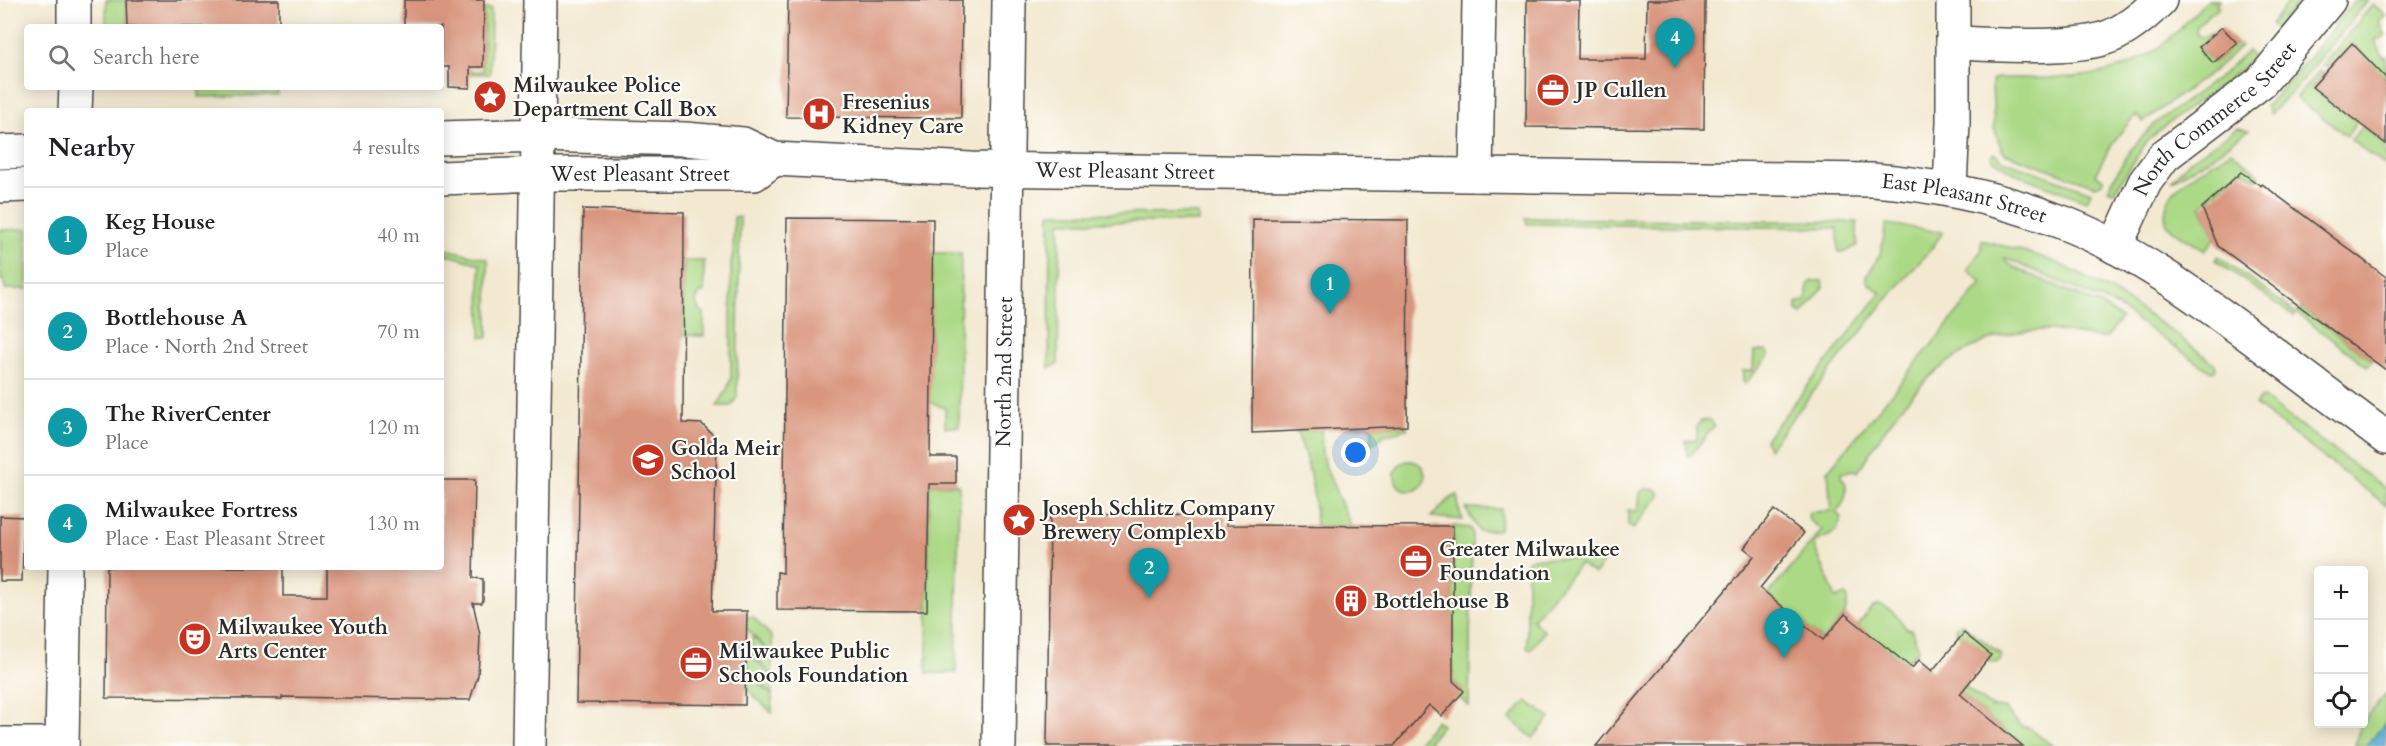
<!DOCTYPE html>
<meta charset="utf-8">
<style>
body{margin:0;font-family:Cardo,serif;background:#f2f2f2;color:#202124}
.controls{position:absolute;right:18px;bottom:18px;display:grid;overflow:hidden;border-radius:6px;box-shadow:0 3px 15px #0003}
.controls button{width:54px;height:54px;display:grid;place-items:center;padding:0;border:0;border-bottom:2px solid #e0e0e0;background:#fff;color:#202124;font:30px sans-serif}
.you{position:absolute;left:1356px;top:453px;width:21px;height:21px;margin:-15px;border:4px solid #fff;border-radius:50%;background:#1a73e8;box-shadow:0 0 0 9px #1a73e833}
.badge{display:grid;place-items:center;width:39px;height:39px;border-radius:50%;background:#c8321e;color:#fff;font-size:20px;font-weight:700}
.pin{position:absolute;translate:-50% -50px;filter:drop-shadow(0 2px 3px #0008)}
.pin::after{content:'';position:absolute;top:32px;width:21px;height:18px;background:inherit;clip-path:polygon(0 0,100% 0,50% 100%)}
.list{margin:0;padding:0;list-style:none}
h2{display:flex;justify-content:space-between;align-items:center;height:78px;margin:0;padding:0 24px;font-size:26px}
h2 small{font-size:20px;font-weight:400;color:#757577}
.list li{display:grid;grid-template-columns:39px 1fr auto;gap:18px;align-items:center;box-sizing:border-box;height:96px;padding:0 24px;border-top:2px solid #e0e0e0}
.list b{display:block;font-size:22px;white-space:nowrap}
.list p{margin:0;font-size:20px;white-space:nowrap;color:#757577}
.list em{font-size:20px;font-style:normal;color:#757577}
.icon{flex:none;width:33px;height:33px;fill:none;stroke:currentColor;stroke-width:2;stroke-linecap:round;stroke-linejoin:round}
.map{position:relative;flex:none;width:2386px;height:746px;overflow:hidden}
.search{position:absolute;background:#fff;box-shadow:0 3px 15px #0003;left:24px;top:24px;width:420px;height:66px;display:flex;align-items:center;gap:15px;box-sizing:border-box;padding:0 21px;border-radius:6px;color:#757577;font-size:22px}
.panel{position:absolute;background:#fff;box-shadow:0 3px 15px #0003;left:24px;top:108px;width:420px;height:462px;border-radius:6px}
.map>svg:first-child{display:block}
.green{fill:#acd986;stroke:#6c8258;stroke-width:1.5}
.water{fill:#54a9d0;stroke:#406a7e;stroke-width:1.5}
.building{fill:#d9957e}
.lines{fill:none;stroke-linecap:round;stroke-linejoin:round}
.minor-casing{stroke:#494844;stroke-width:36}
.major-casing{stroke:#494844;stroke-width:36}
.minor{stroke:#fff;stroke-width:33}
.major{stroke:#fff;stroke-width:33}
.labels{text-anchor:middle;stroke-width:4.5;stroke-linejoin:round;paint-order:stroke}
.poi-label{font-size:21px;font-weight:bold;fill:#2b2b2b;stroke:#fdfcf7;text-anchor:start}
.street-label{font-size:21px;fill:#2b2b2b;stroke:#fdfcf7}
</style>
<div class="map">
<svg width="2386" height="746" viewBox="0 0 2386 746">
<rect width="100%" height="100%" fill="#fdfcf7"/>
<filter id="ink" filterUnits="userSpaceOnUse"><feTurbulence type="fractalNoise" baseFrequency=".0167" numOctaves="2"/><feDisplacementMap in="SourceGraphic" scale="12" xChannelSelector="R" yChannelSelector="G"/><feConvolveMatrix kernelMatrix="1 2 1 2 8 2 1 2 1" color-interpolation-filters="sRGB"/></filter>
<filter id="wash" filterUnits="userSpaceOnUse"><feTurbulence type="fractalNoise" baseFrequency=".008" numOctaves="4" result="noise"/><feDisplacementMap in="SourceGraphic" scale="24" xChannelSelector="R" yChannelSelector="G"/><feGaussianBlur stdDeviation="1.35" result="paint"/><feColorMatrix in="noise" values="0 0 0 0 0 0 0 0 0 0 0 0 0 0 0 0 0 1.4 0 .05"/><feComposite in="paint" operator="in"/></filter>
<g filter="url(#wash)">
<rect width="100%" height="100%" fill="#f3e9d1"/>
<!-- green -->
<path class="green" d="M106,0H126L127,27H106Z
M2207,0H2220L2216,4L2219,7L2197,25L2196,33L2200,37L2216,33L2199,47L2213,63L2237,43L2241,46L2214,70L2143,122L2136,115C2118,133 2106,152 2095,175L2104,179L2101,184L2095,186L2005,153L2002,150L1994,128L1992,81L1997,78C2055,78 2112,83 2161,46C2178,33 2192,16 2207,0Z
M2290,0H2300L2276,28L2271,24Z
M2355,0L2368,1L2294,90L2270,114L2266,106L2294,76Z
M2373,4L2386,16L2379,21L2386,36L2375,40L2383,57L2386,56V78L2352,43L2329,67L2323,65Z
M484,9H491L490,74H470V71H483Z
M2247,51L2253,57L2227,81L2172,120L2147,141L2114,192L2108,189L2129,152L2154,124L2222,75Z
M2320,70L2325,73L2312,87L2357,122L2347,136L2296,98Z
M199,87H278V95L199,97Z
M2362,126L2386,144V166L2351,140Z
M2237,128L2249,130L2207,160L2171,181L2188,162Z
M2231,151L2260,175L2257,180L2241,169L2201,206L2215,238L2205,251L2172,230C2159,219 2167,197 2178,187C2191,174 2215,162 2231,151Z
M1995,153L2003,160L2091,192L2087,201L2018,175L1992,159L1991,156Z
M1050,213L1198,214V222H1060L1058,364L1049,368Z
M734,217H740L737,397L731,406H717L727,390L731,378V262L733,254Z
M1525,218L1857,222V245L1847,251L1838,252V228L1527,224Z
M1886,224L1943,232L1932,248L1887,299L1768,449L1765,440L1881,293L1867,282V276L1881,253Z
M27,229V289H5L4,280H1L0,230Z
M1982,240C2009,248 2036,253 2061,265C2117,291 2167,326 2215,364L2216,369L2213,372L2210,371L2116,306L2005,258L2004,260L2017,269L2101,305L2121,318L2108,336L2105,338C2084,338 2064,329 2041,330C1952,333 1900,400 1858,472L1853,470L1841,473V477C1852,486 1844,504 1836,513L1841,517C1838,536 1827,536 1813,543L1836,598L1845,595L1848,598L1845,614L1823,640L1768,595L1822,530L1809,520L1808,516L1810,512L1831,511L1828,471L1982,283L1968,269L1980,252Z
M441,248L488,259V337H481L480,264L441,253Z
M932,253H961L959,427H945V408L930,402Z
M2218,256L2296,313L2294,316L2215,260Z
M684,261H704V292L699,294L696,302L698,309L704,313V336L683,335Z
M1812,281H1822L1824,287L1802,314L1797,311V302L1806,301L1808,285Z
M2301,308L2372,360L2367,366L2297,313Z
M1754,351H1766L1769,356L1745,384L1743,382V371H1753Z
M2262,397L2386,489V505L2255,405Z
M1711,420L1714,426L1691,455L1687,456L1686,441L1697,440V426L1701,421Z
M1407,426V429L1386,434L1368,448L1350,444V441H1372V427Z
M1321,429L1322,455L1328,473L1351,526H1316C1315,492 1310,462 1296,431Z
M1395 476a15 15 0 1 1 30 0a15 15 0 1 1-30 0Z
M929,484L959,485L956,673H927Z
M1645,489L1657,490L1660,495L1633,529L1628,525V510L1638,511L1640,493Z
M1458,495V507L1463,520L1431,517L1451,498Z
M1465,508L1501,509L1500,528L1497,530L1479,531Z
M1453,526L1470,528L1472,532L1469,706L1458,697L1463,690L1451,679L1453,676Z
M1531,558L1600,559L1604,562L1595,574L1580,564L1532,620L1544,631L1531,650L1527,648V561Z
M1878,605C1893,608 1898,618 1907,629H1911L1919,649L1905,663L1858,625L1871,608Z
M746,617H753L772,637V654L746,628Z
M1962,624L1999,653L2001,656L2000,661L1996,663L1991,662L1957,634L1956,627Z
M752,636L772,656V674L746,648L752,646Z
M746,650L772,677V694L746,667Z
M746,669L772,696V713L745,687Z
M1965,687L1991,707L2006,708L2008,713L2023,727H2028L2053,746H2023L1959,693Z
M2386,694V722L2366,746H2355L2360,726Z
M1527,701L1550,718L1533,738L1510,719Z
M1436,720L1442,725L1425,746H1415Z"/>
<!-- water -->
<path class="water" d="M2386,722V746H2366Z"/>
<g id="blocks">
<!-- building -->
<path class="building" d="M126,0H279V27H127Z
M404,0H484L483,67H470V88L449,87V67H441V27H404Z
M788,0H962L961,118L786,117Z
M1527,0H1579L1578,59H1646L1647,0H1705L1704,129L1526,127Z
M2222,27L2237,43L2213,63L2199,47Z
M2352,43L2386,78V144L2312,87Z
M2241,172L2261,186L2262,184L2386,277V370L2218,246L2202,208Z
M583,209L684,212L683,423L702,424L717,439L712,611H747L745,705L576,703Z
M787,218L933,219L930,457H956V484H929L927,611L777,610V572L783,573Z
M1253,219L1408,220L1407,426L1252,433Z
M441,480H475L473,578L483,579V600L482,603H473L480,635L479,658L478,675L470,700L282,697V699L106,698L107,567H283V596H327V567H441Z
M1774,510L1804,533L1760,588L1823,640L1845,614L1912,668L1919,660L1932,671L1964,633L1991,655L1960,694L2023,746H1596L1754,556L1744,548Z
M1050,513L1226,515V525L1453,526V681L1464,691L1442,716L1429,705L1394,746H1047Z
M0,516L24,517L22,581H0Z"/>
</g>
</g>
<g filter="url(#ink)">
<use href="#blocks" fill-opacity="0" stroke="#494844" stroke-width="1.5"/>
<g class="lines">
<!-- minor casing -->
<g class="minor-casing">
<g id="minor">
<path d="M74,0V27"/>
<path d="M1953,43C1994,44 2075,51 2111,36C2130,28 2145,15 2160,0"/>
<path d="M75,111L76,87"/>
<path id="s1" d="M538,135L685,139L743,144L774,159L971,169L1873,180C1940,185 2002,199 2064,223C2135,251 2197,297 2258,342C2301,374 2343,406 2386,438"/>
<path id="s2" d="M538,174H754L774,159"/>
<path d="M1476,175L1479,0"/>
<path d="M1950,188L1953,122V0"/>
<path id="s3" d="M2115,247L2145,182L2164,156L2261,82L2329,0"/>
<path d="M0,744H62"/>
<path d="M62,746L65,567"/>
<path id="s4" d="M999,746L1009,0"/>
</g>
</g>
<!-- major casing -->
<g class="major-casing">
<path id="major" d="M441,138L538,135
M0,152L27,151
M441,178L538,174
M0,186L27,185
M529,746L540,0"/>
</g>
<!-- minor -->
<use href="#minor" class="minor"/>
<!-- major -->
<use href="#major" class="major"/>
</g>
</g>
<!-- icons -->
<defs>
<g id="office-disc" transform="scale(1.725)"><circle r="9.5" fill="#c8321e" stroke="#fdfcf7"/><path d="M-6-3h4V-5.5h4V-3h4V5H-6ZM-1-4.5V-3h2v-1.5ZM-6 0V1H6V0Z" fill="#fff"/></g>
<g id="sight-disc" transform="scale(1.725)"><circle r="9.5" fill="#c8321e" stroke="#fdfcf7"/><path d="M0-6L1.8-2.2L6-1.7L2.9 1.2L3.7 5.4L0 3.3L-3.7 5.4L-2.9 1.2L-6-1.7L-1.8-2.2Z" fill="#fff"/></g>
<g id="hospital-disc" transform="scale(1.725)"><circle r="9.5" fill="#c8321e" stroke="#fdfcf7"/><path d="M-5-5h3v3.5h4V-5h3V5h-3V1.5h-4V5h-3Z" fill="#fff"/></g>
<g id="school-disc" transform="scale(1.725)"><circle r="9.5" fill="#c8321e" stroke="#fdfcf7"/><path d="M0-5L7-2L0 1L-7-2ZM-4 1L0 2.5L4 1V4Q0 6-4 4Z" fill="#fff"/></g>
<g id="building-disc" transform="scale(1.725)"><circle r="9.5" fill="#c8321e" stroke="#fdfcf7"/><path d="M-4-6H4V6H1V3H-1V6H-4ZM-2.5-4.3h1.7v1.8h-1.7ZM.8-4.3h1.7v1.8H.8ZM-2.5-1h1.7V.8h-1.7ZM.8-1h1.7V.8H.8Z" fill="#fff"/></g>
<g id="theatre-disc" transform="scale(1.725)"><circle r="9.5" fill="#c8321e" stroke="#fdfcf7"/><path d="M-5-5.5Q0-4 5-5.5V0Q5 5 0 6Q-5 5-5 0ZM-3.3-2.5H-1v1.5H-3.3ZM1-2.5H3.3v1.5H1ZM-2.8 1Q0 5.5 2.8 1Z" fill="#fff"/></g>
</defs>
<g fill-rule="evenodd">
<use href="#office-disc" x="1553" y="90"/>
<use href="#sight-disc" x="490" y="97"/>
<use href="#hospital-disc" x="819" y="114"/>
<use href="#school-disc" x="648" y="460"/>
<use href="#sight-disc" x="1019" y="520"/>
<use href="#office-disc" x="1416" y="561"/>
<use href="#building-disc" x="1351" y="601"/>
<use href="#theatre-disc" x="195" y="639"/>
<use href="#office-disc" x="696" y="663"/>
</g>
<g class="labels">
<!-- poi labels -->
<g class="poi-label">
<text x="513" y="92">Milwaukee Police<tspan x="513" dy="24">Department Call Box</tspan></text>
<text x="1576" y="97">JP Cullen</text>
<text x="842" y="109">Fresenius<tspan x="842" dy="24">Kidney Care</tspan></text>
<text x="671" y="455">Golda Meir<tspan x="671" dy="24">School</tspan></text>
<text x="1042" y="515">Joseph Schlitz Company<tspan x="1042" dy="24">Brewery Complexb</tspan></text>
<text x="1439" y="556">Greater Milwaukee<tspan x="1439" dy="24">Foundation</tspan></text>
<text x="1374" y="608">Bottlehouse B</text>
<text x="218" y="634">Milwaukee Youth<tspan x="218" dy="24">Arts Center</tspan></text>
<text x="719" y="658">Milwaukee Public<tspan x="719" dy="24">Schools Foundation</tspan></text>
</g>
<!-- street labels -->
<g class="street-label">
<text dy="7" stroke="none"><textPath href="#s3" startOffset="166">North Commerce Street</textPath></text>
<text dy="7" stroke="none"><textPath href="#s1" startOffset="591">West Pleasant Street</textPath></text>
<text dy="7" stroke="none"><textPath href="#s2" startOffset="102">West Pleasant Street</textPath></text>
<text dy="7" stroke="none"><textPath href="#s1" startOffset="1432">East Pleasant Street</textPath></text>
<text dy="7" stroke="none"><textPath href="#s4" startOffset="374">North 2nd Street</textPath></text>
</g>
</g>
</svg>
<div class="controls">
<button>+</button>
<button>−</button>
<button><svg class="icon" aria-label="locate" viewBox="0 0 24 24"><circle cx="12" cy="12" r="6"/><path d="M12 2v4M12 18v4M2 12h4M18 12h4"/></svg></button>
</div>
<div class="you"></div>
<div class="pin badge" style="left:1330px;top:314px;background:#0f9aa8">1</div>
<div class="pin badge" style="left:1149px;top:598px;background:#0f9aa8">2</div>
<div class="pin badge" style="left:1784px;top:658px;background:#0f9aa8">3</div>
<div class="pin badge" style="left:1675px;top:68px;background:#0f9aa8">4</div>
<div class="search"><svg class="icon" aria-label="search" viewBox="0 0 24 24"><circle cx="10" cy="10" r="6"/><path d="M15 15l6 6"/></svg>Search here</div>
<section class="panel">
<h2>Nearby<small>4 results</small></h2>
<ul class="list">
<li><span class="badge" style="background:#0f9aa8">1</span><div><b>Keg House</b><p>Place</p></div><em>40 m</em></li>
<li><span class="badge" style="background:#0f9aa8">2</span><div><b>Bottlehouse A</b><p>Place · North 2nd Street</p></div><em>70 m</em></li>
<li><span class="badge" style="background:#0f9aa8">3</span><div><b>The RiverCenter</b><p>Place</p></div><em>120 m</em></li>
<li><span class="badge" style="background:#0f9aa8">4</span><div><b>Milwaukee Fortress</b><p>Place · East Pleasant Street</p></div><em>130 m</em></li>
</ul>
</section>
</div>
